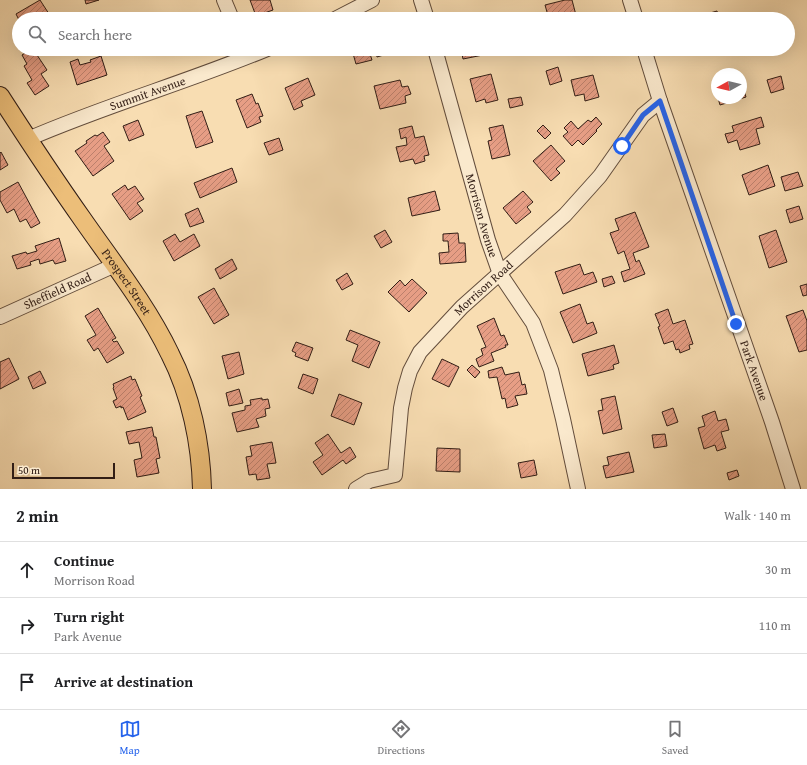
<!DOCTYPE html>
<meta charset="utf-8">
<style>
body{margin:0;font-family:"Gentium Book Plus",serif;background:#f2f2f2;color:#202124}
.compass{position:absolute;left:711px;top:68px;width:36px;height:36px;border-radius:50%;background:#fff;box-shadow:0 4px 16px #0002;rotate:262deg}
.scale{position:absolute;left:12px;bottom:10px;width:103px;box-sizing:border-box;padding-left:4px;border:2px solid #311d15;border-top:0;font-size:11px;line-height:14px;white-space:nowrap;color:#311d15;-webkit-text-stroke:3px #fae9cd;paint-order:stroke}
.stop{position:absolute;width:12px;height:12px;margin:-9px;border:3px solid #2563eb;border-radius:50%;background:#fff}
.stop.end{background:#2563eb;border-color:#fff;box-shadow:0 1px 4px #0008}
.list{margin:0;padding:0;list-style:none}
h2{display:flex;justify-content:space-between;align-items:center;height:52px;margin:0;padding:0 16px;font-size:17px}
h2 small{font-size:13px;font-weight:400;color:#757577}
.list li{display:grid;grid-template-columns:26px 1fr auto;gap:12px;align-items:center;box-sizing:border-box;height:56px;padding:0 16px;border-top:1px solid #e0e0e0}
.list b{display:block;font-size:15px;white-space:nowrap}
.list p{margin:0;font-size:13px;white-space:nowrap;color:#757577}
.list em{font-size:13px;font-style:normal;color:#757577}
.icon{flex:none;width:22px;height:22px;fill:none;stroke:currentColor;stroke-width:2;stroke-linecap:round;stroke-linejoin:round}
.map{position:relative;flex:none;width:807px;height:489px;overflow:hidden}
.search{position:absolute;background:#fff;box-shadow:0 4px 16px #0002;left:12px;right:12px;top:12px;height:44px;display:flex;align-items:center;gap:10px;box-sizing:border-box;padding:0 14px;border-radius:22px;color:#757577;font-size:15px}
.sheet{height:220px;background:#fff}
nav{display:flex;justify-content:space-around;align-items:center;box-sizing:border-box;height:56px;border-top:1px solid #e0e0e0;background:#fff;font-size:11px;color:#757577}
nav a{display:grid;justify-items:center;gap:2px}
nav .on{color:#2563eb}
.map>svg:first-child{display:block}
.building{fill:url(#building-hatch);stroke:#311d15}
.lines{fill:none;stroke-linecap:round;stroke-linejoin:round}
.minor-casing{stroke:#634d3c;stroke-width:16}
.major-casing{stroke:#311d15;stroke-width:20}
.minor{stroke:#fae9cd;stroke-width:14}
.major{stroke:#ecbe79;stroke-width:18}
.route{stroke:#2563eb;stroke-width:5}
.labels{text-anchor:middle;stroke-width:3;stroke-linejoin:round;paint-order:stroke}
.street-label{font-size:12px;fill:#311d15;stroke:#fae9cd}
</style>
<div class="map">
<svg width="807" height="489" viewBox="0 0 807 489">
<defs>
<pattern id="building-hatch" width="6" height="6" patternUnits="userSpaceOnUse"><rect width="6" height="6" fill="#e79e85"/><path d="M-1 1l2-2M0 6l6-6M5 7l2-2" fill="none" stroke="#bc806c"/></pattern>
</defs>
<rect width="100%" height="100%" fill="#f8ddb2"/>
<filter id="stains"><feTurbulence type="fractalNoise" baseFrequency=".005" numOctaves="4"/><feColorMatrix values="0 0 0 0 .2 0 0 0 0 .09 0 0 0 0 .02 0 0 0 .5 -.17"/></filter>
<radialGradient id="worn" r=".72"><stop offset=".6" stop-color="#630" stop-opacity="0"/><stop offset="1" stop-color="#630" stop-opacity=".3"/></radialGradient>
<!-- building -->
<path class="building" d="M40,0L51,17L46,19H19V20L16,14Z
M85,0H99L86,4Z
M250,0H270L273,10L256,16Z
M565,0H572L577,19H549L545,5Z
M717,11L719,19H696V17Z
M31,49H33L47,70L41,74L49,86L35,95L27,83L32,80L24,66L27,64L22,55Z
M355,49H397V51L377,57L376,53L370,54L372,60L356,64L352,50Z
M461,49H481L483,55L463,59Z
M704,49H723L706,54Z
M101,56L107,75L77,85L70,62L78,59L80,65L91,62L90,60Z
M558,67L562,81L550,85L546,71Z
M491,74L498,100L486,103L485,99L476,102L470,79Z
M593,75L599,97L585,101L584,94L575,96L571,80Z
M781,76L784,89L771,93L767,80Z
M308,78L315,95L301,101L303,106L294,110L285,88Z
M400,80L402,87L408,86L411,94L405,96L406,103L380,109L374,86Z
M717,81V95L713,82Z
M741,81L746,97L720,105L718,98H741Z
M252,94L256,104L258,103L263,116L259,117L261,122L247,128L236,100Z
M521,97L523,105L510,108L508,99Z
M202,111L213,142L196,148L186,116Z
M596,117L602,124L596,130L597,131L583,145L578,140L572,146L563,136L568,132L564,128L571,121L578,129L588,120L591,122Z
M761,117L764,127L756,129L760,144L740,150L737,140L728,143L725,134L734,132L732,126Z
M138,120L144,135L129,141L123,126Z
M503,125L510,155L492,159L488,141L492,140L489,128Z
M543,125L551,133L545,139L537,131Z
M412,126L415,138L424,136L429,155L424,156L425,161L415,164L413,159L400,162L396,147L407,145L406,137L401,139L399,129Z
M103,132L110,142L104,146L114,161L93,176L75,151L87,143L86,141L95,135L97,136Z
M279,138L283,150L269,155L264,143Z
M551,145L565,161L556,169L560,173L551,181L533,161Z
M1,152L8,165L0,170V153Z
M768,165L775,186L749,195L742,175Z
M232,168L237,182L200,198L194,183Z
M798,172L803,186L785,191L781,177Z
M18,182L40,223L31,228L26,219L20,222L14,209L7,213L0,200V192Z
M125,185L128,190L135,186L144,199L137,203L143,211L130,220L112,194Z
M435,191L440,210L412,216L408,198Z
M523,191L533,202L527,207L531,212L516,224L503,208Z
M799,206L803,219L790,223L786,210Z
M198,208L204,222L190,227L185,214Z
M635,212L649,247L633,253L636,262L639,260L645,274L624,282L621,272L630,269L624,251L618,254L610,233L619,230L615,219Z
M385,230L392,242L381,248L374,236Z
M776,230L787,262L769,268L759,236Z
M458,233L459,243H465L466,262L440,264L439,253L449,252L448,241H443V234Z
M175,234L180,242L194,234L200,246L174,261L163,241Z
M59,238L66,261L55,264L53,260L40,264L39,259L30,262L31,265L17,269L12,256L26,252L27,254L37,251L35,246Z
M232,259L237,269L220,279L215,269Z
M580,264L584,275L593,272L597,282L563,294L555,272Z
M347,273L353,284L342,290L336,280Z
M612,276L615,283L604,287L602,279Z
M412,279L427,293L409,312L388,292L400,280L405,286Z
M807,284V295L803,296L800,286Z
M214,288L229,315L214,324L198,297Z
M580,304L587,324L593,322L597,333L573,343L560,312Z
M98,308L116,338L112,340L114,342L117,341L124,353L107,363L98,348L94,351L87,340L96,335L85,316Z
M668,309L673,324L685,320L693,344L689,345L690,349L680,353L679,349L676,350L673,341L664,344L658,327L660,326L655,314Z
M803,310L807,321V350L799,352L786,316Z
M494,318L501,336L504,335L508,345H505L506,347L491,353L494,361L479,367L476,359L483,355L481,349L486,347L477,326Z
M350,330L380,342L369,368L352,361L358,345L346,340Z
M296,342L313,348L308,361L295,356L296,353L292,351Z
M614,345L619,363L613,365L614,369L588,376L582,354Z
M239,352L244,374L228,379L222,356Z
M9,358L19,379L0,389V362Z
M442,359L459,367L449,387L432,379Z
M472,365L480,372L475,378L467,370Z
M502,367L505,375L519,372L522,385L525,384L527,394L515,396L518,405L507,408L505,398L502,399L497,377L489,378L488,371Z
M40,371L46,383L33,389L28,377Z
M303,374L318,379L313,394L298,388Z
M131,376L132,380L135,379L142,396L140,397L146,412L128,420L123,407L121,408V406L116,408L113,401L117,399L113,388L114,387L113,384Z
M239,389L243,403L229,406L226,393Z
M339,394L362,403L354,425L331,416Z
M615,396L622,429L603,434L598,411L603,410L601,399Z
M262,398V400L268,399L270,408L265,409L266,416L256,419L259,427L237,432L232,413L245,410V406L251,405L250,400Z
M673,408L678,422L667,426L662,412Z
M715,411L718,421L726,419L729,430L721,432L726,448L717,451L715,445L704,449L698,428L705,426L702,416Z
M152,427L154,437H156L160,458L156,459L159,473L137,477L134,460L142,458L139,442L129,444L126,432Z
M328,434L341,453L350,447L356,457L346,464L343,460L322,475L313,462L323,455L315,443Z
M665,434L667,446L654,448L652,435Z
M272,442L276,463L267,464L270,478L257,480L256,474L249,475L246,457L252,456L250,446Z
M437,448L460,449V472L436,471Z
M629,452L634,472L606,478L603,466L609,465L607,457Z
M534,460L537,475L521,478L518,463Z
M737,470L739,476L729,480L727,473Z"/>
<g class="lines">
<!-- minor casing -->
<g class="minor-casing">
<g id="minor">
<path d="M224,0L232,19"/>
<path d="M421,0L427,19"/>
<path d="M630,0L636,19"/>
<path d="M335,19L372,0"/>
<path id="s1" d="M435,49L488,240L500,274L533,323L551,370L563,419L578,489"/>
<path id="s2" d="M644,49L660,101L772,422L793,489"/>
<path id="s3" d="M28,139C106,105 188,82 267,49"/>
<path id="s4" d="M0,317L115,265"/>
<path id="s5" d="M356,489L369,481L395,475L401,408L405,388L410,371L420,352L462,307L565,215L600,176L643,115L660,101"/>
</g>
</g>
<!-- major casing -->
<g class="major-casing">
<g id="major">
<path id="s6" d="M0,96C27,138 54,179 83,220C113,263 147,306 170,354C191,395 201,444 202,489"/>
</g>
</g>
<!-- minor -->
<use href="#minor" class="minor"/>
<!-- major -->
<use href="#major" class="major"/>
</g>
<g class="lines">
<!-- route -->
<path class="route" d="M622,146L643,115L660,101L736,324"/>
</g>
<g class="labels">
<!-- street labels -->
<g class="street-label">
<text dy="4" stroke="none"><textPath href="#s3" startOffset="128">Summit Avenue</textPath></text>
<text dy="4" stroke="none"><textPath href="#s1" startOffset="173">Morrison Avenue</textPath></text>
<text dy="4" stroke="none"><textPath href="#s6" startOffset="225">Prospect Street</textPath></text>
<text dy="4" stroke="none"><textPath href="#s5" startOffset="259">Morrison Road</textPath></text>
<text dy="4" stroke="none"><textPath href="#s4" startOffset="63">Sheffield Road</textPath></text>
<text dy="4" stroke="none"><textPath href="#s2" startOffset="340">Park Avenue</textPath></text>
</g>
</g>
<rect width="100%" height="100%" filter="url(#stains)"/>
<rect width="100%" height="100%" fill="url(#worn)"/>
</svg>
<svg class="compass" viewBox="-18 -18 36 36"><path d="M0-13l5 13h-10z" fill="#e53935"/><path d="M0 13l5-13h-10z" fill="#757577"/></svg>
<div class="scale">50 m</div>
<div class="stop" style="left:622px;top:146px"></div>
<div class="stop end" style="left:736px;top:324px"></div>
<div class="search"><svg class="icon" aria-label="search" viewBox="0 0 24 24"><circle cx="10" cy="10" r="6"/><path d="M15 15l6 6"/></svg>Search here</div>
</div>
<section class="sheet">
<h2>2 min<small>Walk · 140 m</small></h2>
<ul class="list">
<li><svg class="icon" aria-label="ahead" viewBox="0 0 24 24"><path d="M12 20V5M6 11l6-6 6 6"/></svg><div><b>Continue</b><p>Morrison Road</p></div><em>30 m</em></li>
<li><svg class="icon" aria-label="right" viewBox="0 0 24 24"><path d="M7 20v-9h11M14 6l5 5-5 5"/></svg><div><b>Turn right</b><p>Park Avenue</p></div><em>110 m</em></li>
<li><svg class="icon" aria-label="arrive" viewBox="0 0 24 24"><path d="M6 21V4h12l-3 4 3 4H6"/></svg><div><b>Arrive at destination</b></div></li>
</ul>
</section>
<nav>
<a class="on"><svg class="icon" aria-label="map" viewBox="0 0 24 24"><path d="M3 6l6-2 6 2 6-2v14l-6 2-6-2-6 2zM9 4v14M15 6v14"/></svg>Map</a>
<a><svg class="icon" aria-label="directions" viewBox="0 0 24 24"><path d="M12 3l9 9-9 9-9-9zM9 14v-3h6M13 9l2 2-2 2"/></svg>Directions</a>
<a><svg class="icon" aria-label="saved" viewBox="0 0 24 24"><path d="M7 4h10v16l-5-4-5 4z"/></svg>Saved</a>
</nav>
